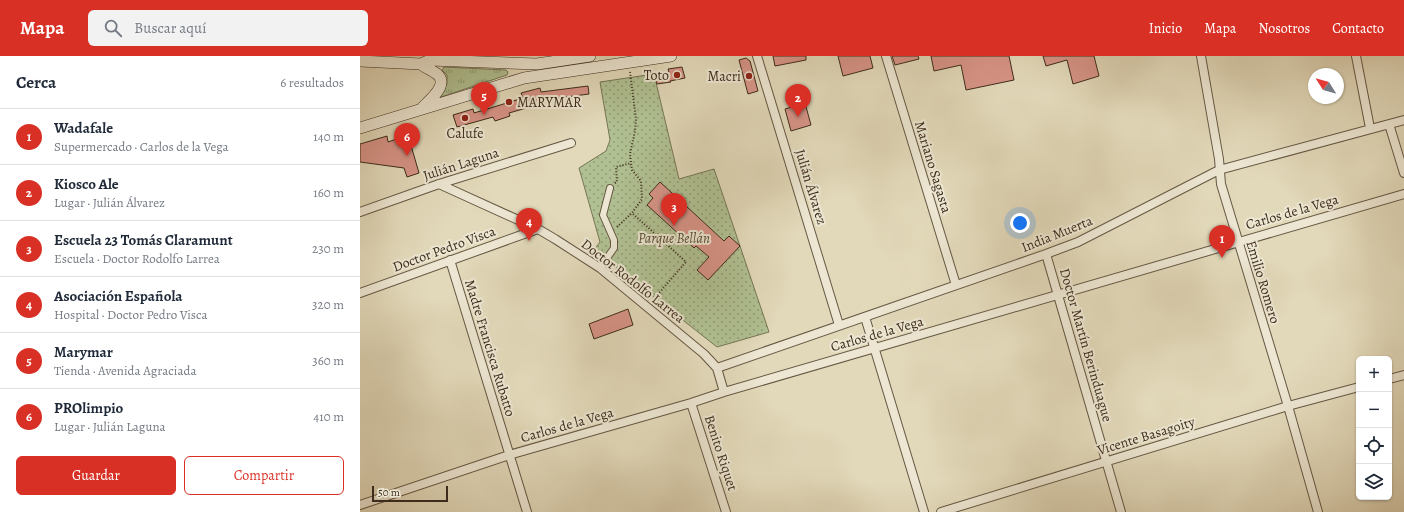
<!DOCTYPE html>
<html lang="es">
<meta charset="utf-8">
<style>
:root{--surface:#fff;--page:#f2f2f3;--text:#1f2937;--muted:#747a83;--line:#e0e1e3;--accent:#d93025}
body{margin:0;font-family:Alegreya,serif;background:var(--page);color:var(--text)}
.controls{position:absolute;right:12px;bottom:12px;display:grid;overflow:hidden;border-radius:6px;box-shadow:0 1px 3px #0004}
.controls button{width:36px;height:36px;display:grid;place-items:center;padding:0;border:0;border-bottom:1px solid var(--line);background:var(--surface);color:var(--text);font:20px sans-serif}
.compass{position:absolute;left:948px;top:12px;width:36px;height:36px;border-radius:50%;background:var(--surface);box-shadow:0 1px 3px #0004;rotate:307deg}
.scale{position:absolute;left:12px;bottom:10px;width:76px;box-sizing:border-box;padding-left:4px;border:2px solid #3d2c1b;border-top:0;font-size:11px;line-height:14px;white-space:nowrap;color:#3d2c1b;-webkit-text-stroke:3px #ece6d2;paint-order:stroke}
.you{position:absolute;left:660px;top:167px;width:14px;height:14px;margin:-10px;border:3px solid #fff;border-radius:50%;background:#1a73e8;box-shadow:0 0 0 6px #1a73e833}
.badge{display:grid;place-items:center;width:26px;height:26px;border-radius:50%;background:var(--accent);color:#fff;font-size:13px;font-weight:700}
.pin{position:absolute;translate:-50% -33px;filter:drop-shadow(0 1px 2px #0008)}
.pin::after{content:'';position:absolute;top:21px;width:14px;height:12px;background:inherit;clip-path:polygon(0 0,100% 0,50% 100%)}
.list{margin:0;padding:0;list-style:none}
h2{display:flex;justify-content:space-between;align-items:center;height:52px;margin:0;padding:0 16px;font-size:17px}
h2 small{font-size:13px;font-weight:400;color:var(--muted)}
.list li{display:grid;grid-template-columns:26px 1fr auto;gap:12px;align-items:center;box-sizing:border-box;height:56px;padding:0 16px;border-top:1px solid var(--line)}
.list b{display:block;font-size:15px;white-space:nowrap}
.list p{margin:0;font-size:13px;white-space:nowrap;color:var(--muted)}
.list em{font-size:13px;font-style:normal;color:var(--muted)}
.actions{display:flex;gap:8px;padding:12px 16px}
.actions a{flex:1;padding:9px 0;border:1px solid var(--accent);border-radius:6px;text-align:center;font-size:14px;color:var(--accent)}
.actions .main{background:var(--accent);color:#fff}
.icon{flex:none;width:22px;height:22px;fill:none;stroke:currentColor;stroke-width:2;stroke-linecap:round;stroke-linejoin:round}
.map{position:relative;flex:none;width:1044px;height:456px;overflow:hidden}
header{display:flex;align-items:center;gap:24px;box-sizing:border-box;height:56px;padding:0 20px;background:var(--accent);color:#fff}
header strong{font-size:19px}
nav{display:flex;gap:22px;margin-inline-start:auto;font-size:14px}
.search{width:280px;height:36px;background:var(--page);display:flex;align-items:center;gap:10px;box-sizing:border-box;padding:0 14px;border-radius:6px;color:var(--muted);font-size:15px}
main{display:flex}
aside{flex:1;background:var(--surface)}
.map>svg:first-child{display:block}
</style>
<header>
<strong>Mapa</strong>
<div class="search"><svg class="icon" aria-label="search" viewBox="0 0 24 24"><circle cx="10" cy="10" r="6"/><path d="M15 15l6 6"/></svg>Buscar aquí</div>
<nav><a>Inicio</a><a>Mapa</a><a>Nosotros</a><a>Contacto</a></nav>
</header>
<main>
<aside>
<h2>Cerca<small>6 resultados</small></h2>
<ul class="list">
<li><span class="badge">1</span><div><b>Wadafale</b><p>Supermercado · Carlos de la Vega</p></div><em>140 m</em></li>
<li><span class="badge">2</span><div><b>Kiosco Ale</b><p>Lugar · Julián Álvarez</p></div><em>160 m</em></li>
<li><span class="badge">3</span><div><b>Escuela 23 Tomás Claramunt</b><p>Escuela · Doctor Rodolfo Larrea</p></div><em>230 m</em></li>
<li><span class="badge">4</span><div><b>Asociación Española</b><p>Hospital · Doctor Pedro Visca</p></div><em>320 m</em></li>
<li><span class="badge">5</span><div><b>Marymar</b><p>Tienda · Avenida Agraciada</p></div><em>360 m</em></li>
<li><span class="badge">6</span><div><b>PROlimpio</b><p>Lugar · Julián Laguna</p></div><em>410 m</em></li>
</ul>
<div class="actions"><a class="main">Guardar</a><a>Compartir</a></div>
</aside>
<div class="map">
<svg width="1044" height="456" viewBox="0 0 1044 456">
<defs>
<pattern id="grass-tufts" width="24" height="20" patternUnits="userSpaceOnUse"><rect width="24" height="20" fill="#b0c092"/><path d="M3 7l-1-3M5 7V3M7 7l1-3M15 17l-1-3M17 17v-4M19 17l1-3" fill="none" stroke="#909c76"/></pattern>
<pattern id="park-dots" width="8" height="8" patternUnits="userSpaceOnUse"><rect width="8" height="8" fill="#b0c092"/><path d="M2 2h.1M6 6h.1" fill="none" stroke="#909c76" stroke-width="1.8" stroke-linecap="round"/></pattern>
</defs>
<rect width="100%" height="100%" fill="#e2d9ba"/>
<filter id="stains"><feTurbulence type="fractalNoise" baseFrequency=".005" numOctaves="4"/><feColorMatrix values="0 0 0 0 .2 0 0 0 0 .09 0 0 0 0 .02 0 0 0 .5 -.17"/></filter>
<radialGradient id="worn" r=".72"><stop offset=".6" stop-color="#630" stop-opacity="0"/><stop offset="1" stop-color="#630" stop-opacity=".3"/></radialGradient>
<!-- grass -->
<path fill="url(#grass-tufts)" stroke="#767656" d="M84,11L146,14L148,16L147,19L78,42L87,28V19L82,14Z"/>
<!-- park -->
<path fill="url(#park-dots)" stroke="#767656" d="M294,18L319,123L354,113L409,276L357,291L234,194L240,186L219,112L246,95L250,84L240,26Z"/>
<!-- building -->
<path fill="#d79487" stroke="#3d2c1b" d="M413,0H446V4L415,10Z
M478,0H510L513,12L483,20Z
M532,0H558L559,3L535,9Z
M571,0H649L654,24L606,34L601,9L574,15Z
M683,0H734L739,20L713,28L707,4L686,10Z
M386,2L390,5L398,35L388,38L379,4Z
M322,11L325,22L310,25L311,26L297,28L294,18L309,16L308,13Z
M228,30L229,38L183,44L184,47L149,57L150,60L135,65L133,61L97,71L93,59L113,53L114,57L163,42L161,37L180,32L181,36Z
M445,47L451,69L431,75L425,53Z
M48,79L59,117L47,121L44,112L0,106V88L27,80L28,86Z
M300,126L364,185L369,180L380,190L348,224L337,214L349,201L336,190L334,192L287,149L293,142L289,138Z
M268,253L273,269L234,283L229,268Z"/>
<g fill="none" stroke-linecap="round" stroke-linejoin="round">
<defs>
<path id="pedestrian" d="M240,212L254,192V184L243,159L250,132"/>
<path id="minor" d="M397,0L479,269
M526,0L596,229
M841,0L859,103L861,128L928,350L958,456
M996,0L1010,72
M1029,68L1044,117
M79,128L178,173L195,183L240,212L344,298L357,312L364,336
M0,156L79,128L211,87
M686,198L761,456
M90,204L167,456
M0,237L178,173
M505,261L564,456
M357,312L686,198L718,186L859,114L1044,64
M1029,323L1044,319
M331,347L366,456
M0,449L149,399L331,347L364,336L1044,138
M581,456L928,350L999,331"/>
<path id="secondary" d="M0,5L61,8L70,4L177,8L230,0
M61,8C65,12 70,13 74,16C92,26 71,43 63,51
M0,72L164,22L311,0"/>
</defs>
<!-- pedestrian casing -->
<use href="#pedestrian" stroke="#665743" stroke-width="8"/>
<!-- minor casing -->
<use href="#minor" stroke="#665743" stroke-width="10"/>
<!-- secondary casing -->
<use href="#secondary" stroke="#3d2c1b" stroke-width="12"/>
<!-- path -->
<path stroke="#3d2c1b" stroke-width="2" stroke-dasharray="1 2" stroke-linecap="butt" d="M270,16L276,63L275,75L270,98L271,107L272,114L281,125L282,143L272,157L326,206L292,245
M255,127L257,126L256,111L271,107
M257,171L272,157"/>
<!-- pedestrian -->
<use href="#pedestrian" stroke="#ece6d2" stroke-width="6"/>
<!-- minor -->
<use href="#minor" stroke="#ece6d2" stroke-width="8"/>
<!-- secondary -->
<use href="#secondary" stroke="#ece6d2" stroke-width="11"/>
</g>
<!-- markers -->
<g fill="#8f2418" stroke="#ece6d2" stroke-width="1.5">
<circle cx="317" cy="19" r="4"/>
<circle cx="389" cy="20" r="4"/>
<circle cx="149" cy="46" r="4"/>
<circle cx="105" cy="62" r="4"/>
</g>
<g text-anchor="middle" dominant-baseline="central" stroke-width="4" stroke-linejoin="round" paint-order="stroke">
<!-- poi labels -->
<g font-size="14" fill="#3d2c1b" stroke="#ece6d2" text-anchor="end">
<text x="309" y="19">Toto</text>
<text x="381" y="20">Macri</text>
<text x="157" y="46" text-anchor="start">MARYMAR</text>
<text x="105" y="77" text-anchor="middle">Calufe</text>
</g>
<!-- street labels -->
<g font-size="14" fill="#3d2c1b" stroke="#ece6d2">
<text transform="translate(101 108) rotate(-18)">Julián Laguna</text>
<text transform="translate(573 111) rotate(73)">Mariano Sagasta</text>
<text transform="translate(451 131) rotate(73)">Julián Álvarez</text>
<text transform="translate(932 156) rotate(-16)">Carlos de la Vega</text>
<text transform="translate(697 178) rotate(-22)">India Muerta</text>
<text transform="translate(84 193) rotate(-20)">Doctor Pedro Visca</text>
<text transform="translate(273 225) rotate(38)">Doctor Rodolfo Larrea</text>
<text transform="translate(903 226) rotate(73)">Emilio Romero</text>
<text transform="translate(517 278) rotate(-16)">Carlos de la Vega</text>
<text transform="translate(726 289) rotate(74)">Doctor Martín Berinduague</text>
<text transform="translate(130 292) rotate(73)">Madre Francisca Rubatto</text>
<text transform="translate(207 369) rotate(-16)">Carlos de la Vega</text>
<text transform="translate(786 380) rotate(-17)">Vicente Basagoity</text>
<text transform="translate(361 397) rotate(72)">Benito Riquet</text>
</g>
<!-- park labels -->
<g font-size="14" font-style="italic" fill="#544a33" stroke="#ece6d2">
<text x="314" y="182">Parque Bellán</text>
</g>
</g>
<rect width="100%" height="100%" filter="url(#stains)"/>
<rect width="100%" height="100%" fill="url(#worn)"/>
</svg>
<div class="controls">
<button>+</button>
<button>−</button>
<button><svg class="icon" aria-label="locate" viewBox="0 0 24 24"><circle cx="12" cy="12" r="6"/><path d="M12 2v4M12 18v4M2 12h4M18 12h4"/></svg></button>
<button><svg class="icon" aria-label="layers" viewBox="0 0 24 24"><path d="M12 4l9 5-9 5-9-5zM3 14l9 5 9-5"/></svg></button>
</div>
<svg class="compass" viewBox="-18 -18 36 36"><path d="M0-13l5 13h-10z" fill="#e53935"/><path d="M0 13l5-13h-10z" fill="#747a83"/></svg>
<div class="scale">50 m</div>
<div class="you"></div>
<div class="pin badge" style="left:862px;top:202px">1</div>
<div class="pin badge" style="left:438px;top:61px">2</div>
<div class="pin badge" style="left:314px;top:170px">3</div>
<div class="pin badge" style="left:169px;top:185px">4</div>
<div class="pin badge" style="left:124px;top:59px">5</div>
<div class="pin badge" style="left:47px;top:100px">6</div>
</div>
</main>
